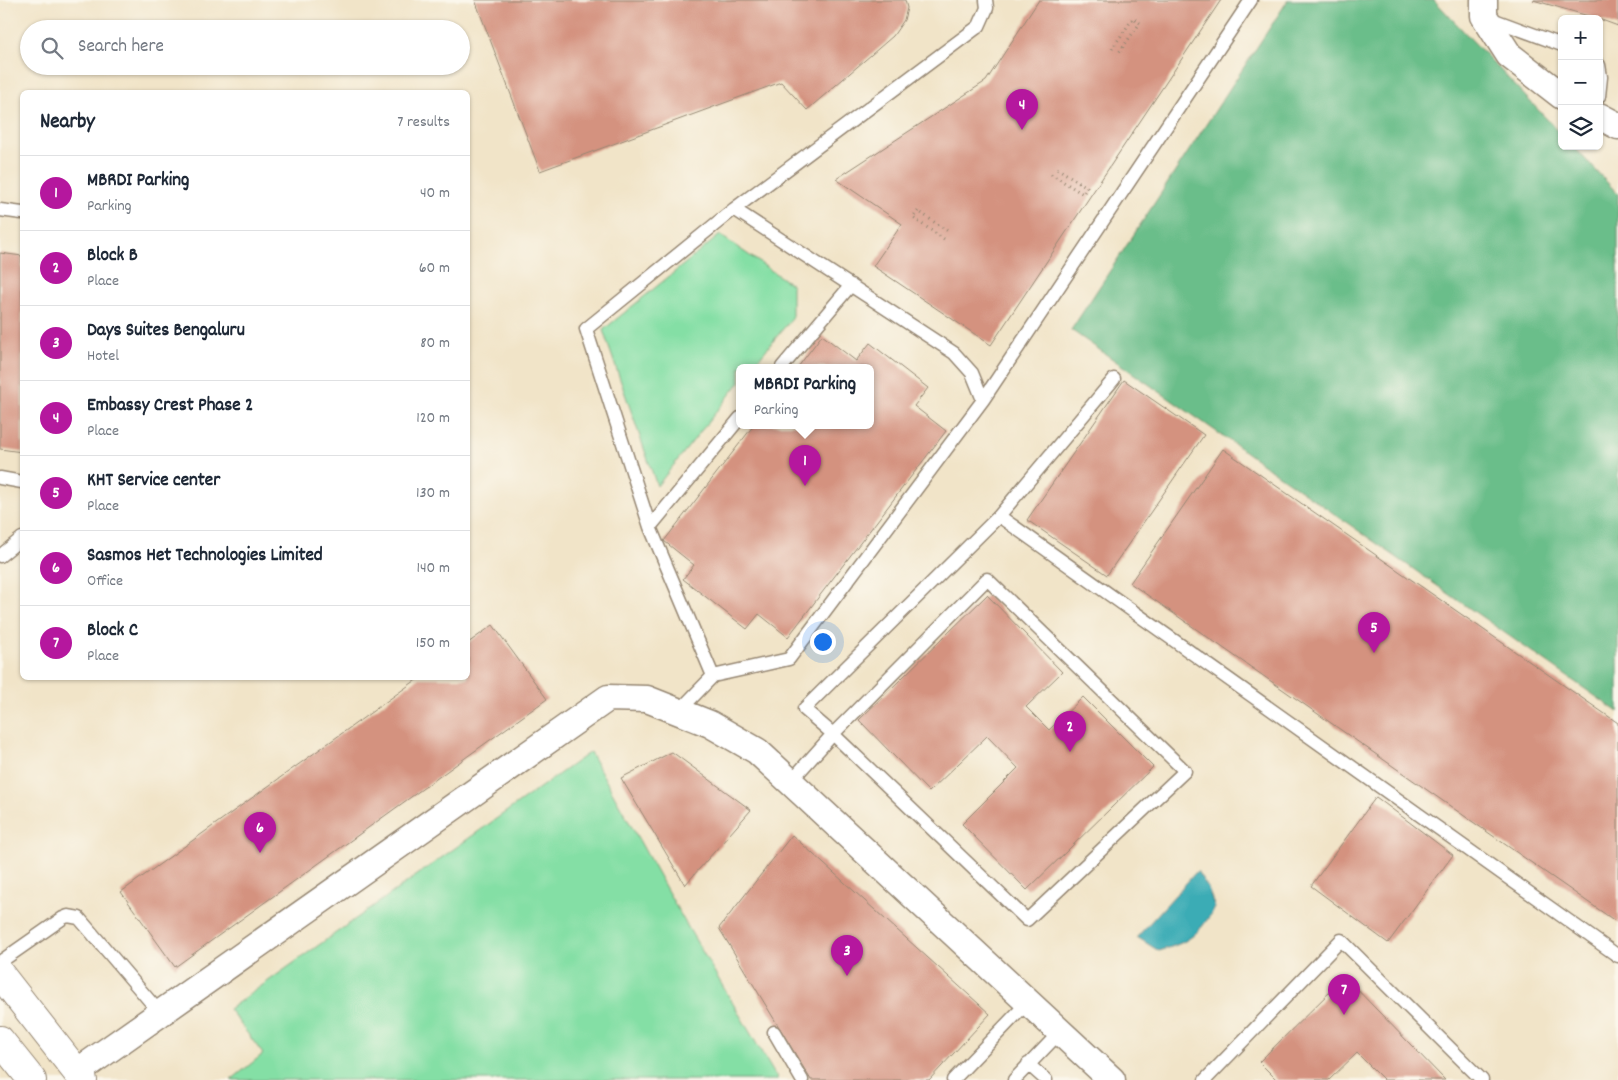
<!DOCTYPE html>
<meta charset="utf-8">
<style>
:root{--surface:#fff;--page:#f2f2f3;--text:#1f2937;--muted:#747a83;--line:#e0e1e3;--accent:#b5179e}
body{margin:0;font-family:Dekko,sans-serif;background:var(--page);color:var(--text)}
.controls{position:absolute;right:15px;top:15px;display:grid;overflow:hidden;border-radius:8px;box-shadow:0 1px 4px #0004}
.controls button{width:45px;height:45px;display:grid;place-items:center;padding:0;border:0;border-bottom:1px solid var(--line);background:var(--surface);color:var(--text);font:25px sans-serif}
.you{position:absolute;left:822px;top:641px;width:18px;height:18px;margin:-12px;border:4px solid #fff;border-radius:50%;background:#1a73e8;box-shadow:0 0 0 8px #1a73e833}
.badge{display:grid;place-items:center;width:32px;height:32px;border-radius:50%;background:var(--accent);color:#fff;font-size:16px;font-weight:700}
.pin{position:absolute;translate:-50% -41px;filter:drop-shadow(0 1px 2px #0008)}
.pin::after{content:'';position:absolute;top:26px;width:18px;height:15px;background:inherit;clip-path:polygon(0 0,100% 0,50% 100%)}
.popup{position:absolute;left:736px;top:364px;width:138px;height:65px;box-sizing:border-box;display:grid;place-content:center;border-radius:8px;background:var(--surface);filter:drop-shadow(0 1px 4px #0005);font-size:16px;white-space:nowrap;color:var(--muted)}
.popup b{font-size:19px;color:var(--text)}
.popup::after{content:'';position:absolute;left:50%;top:100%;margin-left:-10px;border:10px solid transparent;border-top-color:var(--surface)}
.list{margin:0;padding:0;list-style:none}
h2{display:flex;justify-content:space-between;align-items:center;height:65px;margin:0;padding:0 20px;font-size:21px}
h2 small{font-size:16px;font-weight:400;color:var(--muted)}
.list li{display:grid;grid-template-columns:32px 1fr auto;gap:15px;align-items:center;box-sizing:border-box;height:75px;padding:0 20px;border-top:1px solid var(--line)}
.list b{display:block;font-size:19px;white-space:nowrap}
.list p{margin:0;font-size:16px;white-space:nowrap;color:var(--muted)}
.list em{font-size:16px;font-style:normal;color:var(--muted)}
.icon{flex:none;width:28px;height:28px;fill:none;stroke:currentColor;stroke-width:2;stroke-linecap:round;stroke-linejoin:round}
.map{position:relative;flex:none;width:1618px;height:1080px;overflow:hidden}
.search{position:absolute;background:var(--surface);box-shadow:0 1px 4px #0004;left:20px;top:20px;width:450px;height:55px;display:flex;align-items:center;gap:12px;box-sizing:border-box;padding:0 18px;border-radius:28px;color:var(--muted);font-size:19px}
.panel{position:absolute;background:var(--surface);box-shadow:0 1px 4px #0004;left:20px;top:90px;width:450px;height:590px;border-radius:8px}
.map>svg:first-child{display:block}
</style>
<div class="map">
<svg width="1618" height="1080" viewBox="0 0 1618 1080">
<rect width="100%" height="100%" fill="#fbf7ec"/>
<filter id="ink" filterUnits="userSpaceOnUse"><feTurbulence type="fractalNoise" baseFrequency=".02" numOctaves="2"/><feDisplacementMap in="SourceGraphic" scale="10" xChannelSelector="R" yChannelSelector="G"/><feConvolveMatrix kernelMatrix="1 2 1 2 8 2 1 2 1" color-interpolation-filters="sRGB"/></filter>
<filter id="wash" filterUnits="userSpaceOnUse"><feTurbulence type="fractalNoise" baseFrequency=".0096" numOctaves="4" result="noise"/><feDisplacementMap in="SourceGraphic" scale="20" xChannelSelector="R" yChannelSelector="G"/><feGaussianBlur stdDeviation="1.12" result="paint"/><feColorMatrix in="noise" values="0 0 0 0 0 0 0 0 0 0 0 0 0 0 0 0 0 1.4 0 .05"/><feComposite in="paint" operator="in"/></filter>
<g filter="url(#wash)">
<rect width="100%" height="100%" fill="#f1e4c8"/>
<!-- green -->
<path fill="#84dfa5" stroke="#608462" d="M720,235L792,285V318L752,367H740V382L657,486L603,330Z
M590,752L682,917L778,1080H231L263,1054L229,1009Z"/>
<!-- forest -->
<path fill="#6bbe8a" stroke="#537454" d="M1288,0H1434L1562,135V146H1573L1618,194V712L1071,330Z"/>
<!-- water -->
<path fill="#3aacb5" stroke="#3a6b6a" d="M1197,871L1208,888L1215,908C1197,936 1191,941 1159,951L1137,937Z"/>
<g id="blocks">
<!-- building -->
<path fill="#d4927f" d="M475,0H905L907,8L904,20L893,36L807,110L781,82L540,171Z
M1039,0H1221L991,345L873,266L902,224L836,179L986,81Z
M1533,0H1618V26L1599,19Z
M0,253L22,256V452L0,449Z
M822,335L856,361L870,343L928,388L914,406L946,431L788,637L759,614L747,629L683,579L694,565L664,541L754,425H870V367H798Z
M1124,380L1204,435L1107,575L1027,520Z
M1223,449L1618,723V923L1130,583Z
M987,595L1062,672L1026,707L1049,730L1083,697L1153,767L1027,890L962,824L1018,768L987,736L929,792L859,720Z
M493,625L547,699L175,967L121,892L419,678H468V643Z
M672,752L751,810L685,885L621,778Z
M1376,797L1453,855L1388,943L1311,886Z
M792,835L990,1014L929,1080H811L719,928Z
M1345,977L1445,1080H1384L1357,1053L1329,1080H1277L1259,1062Z"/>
</g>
</g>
<g filter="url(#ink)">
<use href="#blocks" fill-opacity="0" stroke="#968773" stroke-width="1"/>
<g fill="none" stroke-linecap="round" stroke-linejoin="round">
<defs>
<path id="service" d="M1489,18L1562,45
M1599,65L1601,77L1599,96
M734,209L954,353L972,373L983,400
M0,210L22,213
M782,367L851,285
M0,478L22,482
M999,516L1114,379
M650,527L740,418
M0,556L22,538
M713,676L650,527L586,329L734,209L979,26L987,8L986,0
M679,711L713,676L789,659L983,400L1251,0
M790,782L833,734L987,579L1185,771L1027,920L833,734L804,709L999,516L1618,956
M0,962L63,918L68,916L79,918L160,1013
M774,1032L802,1080
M1028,1064L1046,1080
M953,1080L1028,1002
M1014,1080L1060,1032
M1205,1080L1341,940L1482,1080"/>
<path id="minor" d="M1484,0V16L1509,55L1562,96
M1599,116L1618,126
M77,1072L608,698L647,699L710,724L757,751L1112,1080"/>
<path id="primary" d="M0,974L83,1080
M0,1040L32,1080"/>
</defs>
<!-- service casing -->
<use href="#service" stroke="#968773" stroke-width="15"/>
<!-- minor casing -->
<use href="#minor" stroke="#968773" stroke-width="29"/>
<!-- primary casing -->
<use href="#primary" stroke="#968773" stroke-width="30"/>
<!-- path -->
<path stroke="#968773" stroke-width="3" stroke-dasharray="1 4" stroke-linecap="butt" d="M1112,49L1133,18L1140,23L1118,54
M1051,174L1083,194L1087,187L1055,167
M944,239L913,218L918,211L949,232"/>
<!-- service -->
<use href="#service" stroke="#fff" stroke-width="12"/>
<!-- minor -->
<use href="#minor" stroke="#fff" stroke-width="26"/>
<!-- primary -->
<use href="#primary" stroke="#fff" stroke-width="28"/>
</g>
</g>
</svg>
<div class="controls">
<button>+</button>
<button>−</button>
<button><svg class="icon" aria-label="layers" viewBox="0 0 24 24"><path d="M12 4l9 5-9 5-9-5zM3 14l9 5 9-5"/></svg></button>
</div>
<div class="you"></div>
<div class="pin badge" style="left:805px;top:486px">1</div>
<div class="popup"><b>MBRDI Parking</b>Parking</div>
<div class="pin badge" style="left:1070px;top:752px">2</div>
<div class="pin badge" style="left:847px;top:976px">3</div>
<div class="pin badge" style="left:1022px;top:130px">4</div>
<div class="pin badge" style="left:1374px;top:653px">5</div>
<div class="pin badge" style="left:260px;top:853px">6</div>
<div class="pin badge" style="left:1344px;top:1015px">7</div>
<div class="search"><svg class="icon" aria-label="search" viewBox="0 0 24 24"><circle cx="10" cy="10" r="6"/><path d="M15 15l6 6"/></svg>Search here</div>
<section class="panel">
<h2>Nearby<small>7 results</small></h2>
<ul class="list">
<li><span class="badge">1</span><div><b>MBRDI Parking</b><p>Parking</p></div><em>40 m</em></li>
<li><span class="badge">2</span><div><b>Block B</b><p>Place</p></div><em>60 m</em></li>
<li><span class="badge">3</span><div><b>Days Suites Bengaluru</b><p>Hotel</p></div><em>80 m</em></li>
<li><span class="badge">4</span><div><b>Embassy Crest Phase 2</b><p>Place</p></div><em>120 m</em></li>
<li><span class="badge">5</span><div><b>KHT Service center</b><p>Place</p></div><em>130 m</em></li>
<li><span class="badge">6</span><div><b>Sasmos Het Technologies Limited</b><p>Office</p></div><em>140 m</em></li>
<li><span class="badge">7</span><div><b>Block C</b><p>Place</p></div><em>150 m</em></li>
</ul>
</section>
</div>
